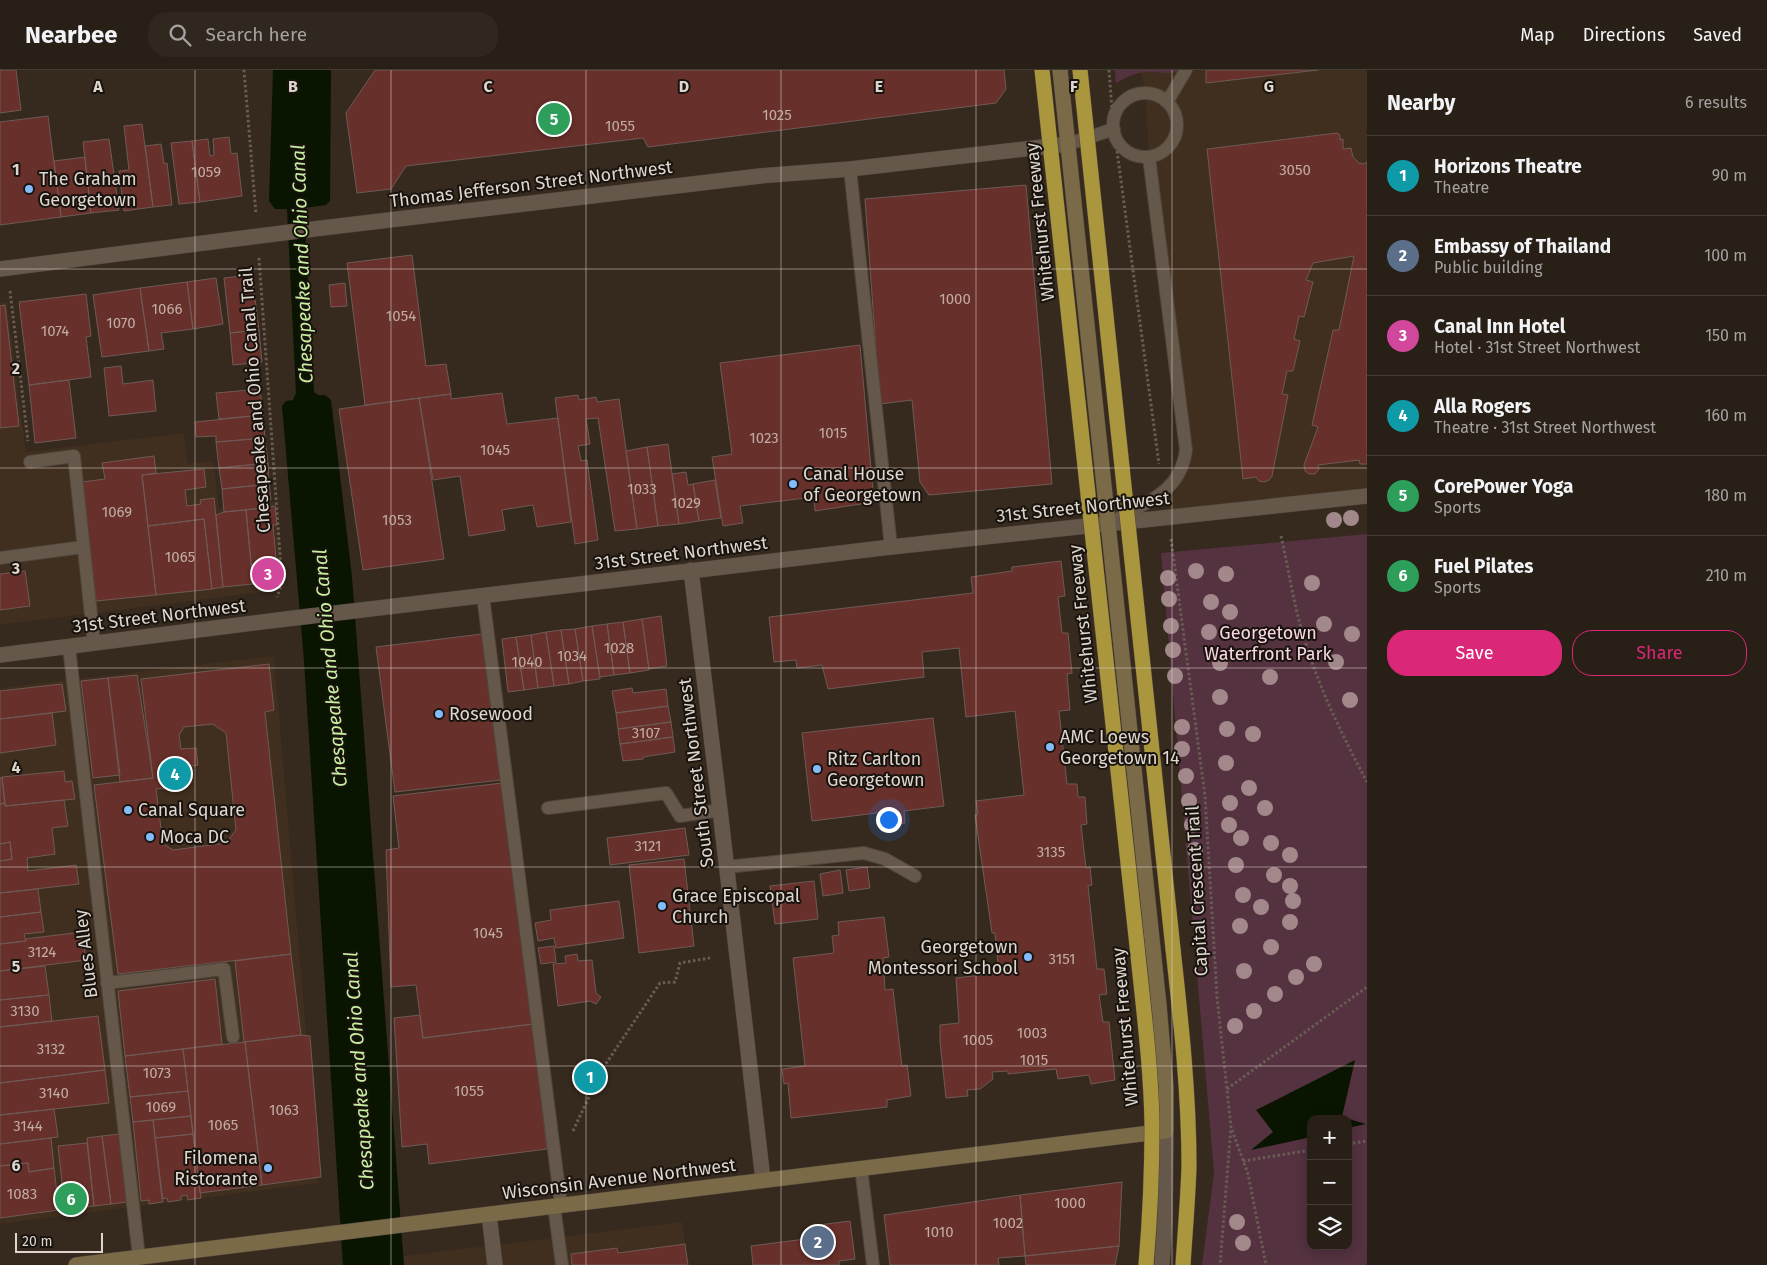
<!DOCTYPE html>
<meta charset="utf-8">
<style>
:root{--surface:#281f16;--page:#30271f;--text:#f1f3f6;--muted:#a5a2a1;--line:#443d35;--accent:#db2777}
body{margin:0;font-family:"Fira Sans",sans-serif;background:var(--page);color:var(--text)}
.controls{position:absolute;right:15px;bottom:15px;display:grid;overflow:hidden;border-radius:10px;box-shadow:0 2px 12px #0003}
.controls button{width:45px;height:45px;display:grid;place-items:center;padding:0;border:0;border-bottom:1px solid var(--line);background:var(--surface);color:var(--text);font:25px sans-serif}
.scale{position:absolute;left:15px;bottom:12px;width:88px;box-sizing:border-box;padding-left:5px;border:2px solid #ded5ce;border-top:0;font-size:14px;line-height:18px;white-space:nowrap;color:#ded5ce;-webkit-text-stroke:4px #19130e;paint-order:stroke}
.you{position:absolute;left:888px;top:749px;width:18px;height:18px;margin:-12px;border:4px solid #fff;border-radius:50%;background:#1a73e8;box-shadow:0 0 0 8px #1a73e833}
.badge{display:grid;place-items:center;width:32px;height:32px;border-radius:50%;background:var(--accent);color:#fff;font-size:16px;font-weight:700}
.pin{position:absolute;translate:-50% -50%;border:2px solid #fff;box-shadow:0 1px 5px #0006}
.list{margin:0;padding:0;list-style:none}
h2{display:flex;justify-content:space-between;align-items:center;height:65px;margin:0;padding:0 20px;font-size:21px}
h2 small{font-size:16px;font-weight:400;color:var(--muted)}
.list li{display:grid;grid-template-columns:32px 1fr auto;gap:15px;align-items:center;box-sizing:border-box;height:80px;padding:0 20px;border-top:1px solid var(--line)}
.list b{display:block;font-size:19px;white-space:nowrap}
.list p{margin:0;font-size:16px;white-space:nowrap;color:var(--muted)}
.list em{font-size:16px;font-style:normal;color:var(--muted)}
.actions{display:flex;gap:10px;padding:15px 20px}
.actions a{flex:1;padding:11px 0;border:1px solid var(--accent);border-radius:20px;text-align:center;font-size:18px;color:var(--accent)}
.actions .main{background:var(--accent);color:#fff}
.icon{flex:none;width:28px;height:28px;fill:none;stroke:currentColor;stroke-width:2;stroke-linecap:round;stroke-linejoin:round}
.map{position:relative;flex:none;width:1367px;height:1195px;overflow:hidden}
header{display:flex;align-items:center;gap:30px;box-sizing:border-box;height:70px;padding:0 25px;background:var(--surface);border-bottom:1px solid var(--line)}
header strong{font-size:24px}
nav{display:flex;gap:28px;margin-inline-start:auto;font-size:18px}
.search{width:350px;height:45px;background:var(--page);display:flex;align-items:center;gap:12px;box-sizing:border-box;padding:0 18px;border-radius:20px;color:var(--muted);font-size:19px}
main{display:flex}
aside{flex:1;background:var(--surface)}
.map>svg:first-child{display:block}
</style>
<header>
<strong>Nearbee</strong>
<div class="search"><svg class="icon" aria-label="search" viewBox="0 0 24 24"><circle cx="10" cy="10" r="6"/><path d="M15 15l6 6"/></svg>Search here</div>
<nav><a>Map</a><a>Directions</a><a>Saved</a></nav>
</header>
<main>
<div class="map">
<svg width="1367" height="1195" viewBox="0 0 1367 1195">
<rect width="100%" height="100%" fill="#36291e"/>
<!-- built -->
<path fill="#402e1e" d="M1141,0H1367V426L1166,447L1184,395L1149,87L1145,23Z
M7,232L26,382L184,363L188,393L213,391L219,439L274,432L285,519L0,555V233Z
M274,586L319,1113L0,1154V618Z
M682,1152L688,1195H404V1186Z"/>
<!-- green -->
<path fill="#543240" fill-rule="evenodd" d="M1115,0H1181C1168,6 1159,1 1146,2C1134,3 1126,8 1116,13Z
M1367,464V1195H1202L1214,1103L1161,483ZM1311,1049H1348V1176H1311Z"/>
<!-- water -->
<path fill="#091500" d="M273,0H331L330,131L326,135L304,138L314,322L318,325H325L331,330L352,507L404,1195H343L304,591L282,336L286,331L293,330L296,323L287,139H275L269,131Z
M1355,990L1342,1047L1366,1054L1348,1058V1049H1311V1067L1251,1080L1273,1062L1256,1040Z"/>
<!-- building -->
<path fill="#68302a" stroke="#6f5a57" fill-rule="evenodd" d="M0,0H16L21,40L0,43Z
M375,0H1004L1006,19L996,33L648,77L643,68L406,96L391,119L357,123L346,43Z
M1206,0H1318L1206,13Z
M48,46L61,147L0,155V52Z
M142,54L153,137L124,141L119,101L129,100L124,56Z
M1337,63L1340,65V70L1343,69V79L1351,78L1353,87L1359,93L1364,94L1367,92V394H1360L1359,390L1318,395L1319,399L1315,404H1309L1305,401L1304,395L1318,357L1312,355L1333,260H1339L1354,186L1313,193L1306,210L1313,212L1304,247L1299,246L1294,269L1300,271L1293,301H1287L1282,324L1288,325L1272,406L1269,410L1264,412L1259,411L1256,407L1243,409L1207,79Z
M229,67L231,84L237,83L242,126L200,132L192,71L208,69L210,86L214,85L213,69Z
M109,69L119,140L91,143L83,72Z
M192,71L200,132L179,134L171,73Z
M161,74L164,94L167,93L172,135L153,137L145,76Z
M85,87L91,143L61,147L54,91Z
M1026,115L1052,414L929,425L920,412L912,330L880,334L865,129Z
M412,185L426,296L446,294L451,324L365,335L347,193Z
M252,205L259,260L230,263L224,208Z
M216,208L223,254L193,259L187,212Z
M187,212L193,259L161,263L164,279L149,281L140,218Z
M345,213L347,236L331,237L329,215Z
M140,218L149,281L102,287L93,225Z
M86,224L91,266L86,267L91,307L29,315L19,232Z
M5,235L19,356L0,358V236Z
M259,260L262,292L233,295L230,263Z
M860,275L874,432L815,441L814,427L740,436L743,453L723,456L712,387L732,384L720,293Z
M121,296L123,314L153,310L156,341L109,346L104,298Z
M69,310L76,368L35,373L29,315Z
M260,319L263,345L219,349L216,323Z
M502,323L507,354L558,348L571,452L537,457L533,435L502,440L505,460L469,466L460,406L433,410L419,328L451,324V329Z
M578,325L579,330L596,327L597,332L619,329L637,459L615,461L598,348L586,349L590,374L578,376L581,391L587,390L598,470L575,474L555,328Z
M419,328L444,489L363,500L339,339Z
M263,345L265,368L216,372V366L196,367L195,352Z
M265,368L268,393L219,398L216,372Z
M668,374L679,454L658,456L647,377Z
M647,377L658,456L637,459L626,381Z
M154,386L156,403L142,405L156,525L96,531L82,412L105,409L102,393Z
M268,393L269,414L222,419L219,398Z
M204,399L206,417L185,420L187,436L201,434L200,430L214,428L223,517L212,519L204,449L148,456L142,405Z
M686,402L688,415L693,414L699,451L679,454L672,404Z
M715,410L721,448L699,451L693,414Z
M269,414L271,430L263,431V438L224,442L222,419Z
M275,436L277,455H273L278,511L253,514L246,440Z
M246,440L253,514L223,517L216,445L224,442Z
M204,449L212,519L156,525L148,456Z
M1061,491L1065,526L1058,527L1062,563H1068L1072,603L1067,604L1070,640L1059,641L1067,714H1077L1078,727H1085L1087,754L1081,755L1086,798L1090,797L1092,815L1088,816L1097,899H1104L1107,924L1099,925L1103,952H1109L1115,1010L1091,1014L1089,1005L1058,1009L1056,999L1008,1004V1001L992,1002L993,1009L980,1019L967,1020L968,1026L946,1028L940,972V955L959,953L956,908L999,903L995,863H992L975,745L978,744L976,731L1024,725L1015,641L966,647L959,578L922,582L924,607L828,619L822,595L797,598L796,590L774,592L769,547L973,523L971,507L1012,501V497Z
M25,501L30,536L0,540V504Z
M661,546L667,596L649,599L642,549Z
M642,549L649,600L630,603L623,552Z
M623,552L630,603L614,605L607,554Z
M607,554L614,605L600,607L592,556Z
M592,556L600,609L583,611L575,559Z
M575,559L583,611L569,614L561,560Z
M561,560L569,614L554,616L546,562Z
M546,562L554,616L538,618L531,565Z
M482,564L501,710L395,722L376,577Z
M531,565L538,618L524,620L516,567Z
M516,567L524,620L508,622L502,569Z
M269,594L274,640L265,642L291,884L118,904L94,715L153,708L141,609ZM213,654L226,663L236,760L226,773L173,780L163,774L156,719L188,716L185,697L198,695L196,678L181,679L179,665L184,657Z
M137,605L153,708L120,712L108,608Z
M108,608L120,705L93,708L81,611Z
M62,614L66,641L0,649V621Z
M632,618L633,623L666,619L668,636L616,643L612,621Z
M668,636L671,652L618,659L616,643Z
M52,643L56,675L0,683V649Z
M933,648L944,736L904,741L905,753L886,755L885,742L812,751L802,663Z
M671,652L673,667L620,674L618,659Z
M673,667L675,682L643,687V689L623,691L620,674Z
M64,701L65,712L72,711L75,729L5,736L2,707Z
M2,707L5,733L0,734V708Z
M502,713L533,954L423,968L416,915L391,917L386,780L399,778L393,726Z
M64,730L68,756L52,758L55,784L27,788L28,801L76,795L79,814L0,823V791L12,789L10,772L0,774V734L5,733V736Z
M685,758L689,785L610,795L607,768Z
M10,772L12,789L0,791V774Z
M684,789L694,876L639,883L629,795Z
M867,797L870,818L849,821L846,800Z
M840,800L843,823L823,826L820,804Z
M814,811L818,849L775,854L770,816Z
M38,819L41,842L0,847V823Z
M619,831L624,868L556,878L554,868L538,871L535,853L551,850L550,840Z
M41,842L44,862L24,864L26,871L0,874V847Z
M884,847L889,887L883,888L885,920L893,919L902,996L907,995L911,1026L887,1030V1037L791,1048L788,1013L784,1014L782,999L805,996L793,888L834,883L832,866L839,865L838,852Z
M82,862L86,890L0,901V874L26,871L25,869Z
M554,876L556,892L541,894L538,878Z
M291,884L301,965L244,972L235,891Z
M577,884L578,891L592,890L596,923L601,927L596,934L590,931L558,936L553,894L566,893L565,886Z
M45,896L49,925L0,930V901Z
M215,909L222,974L125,986L118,921Z
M49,925L52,951L0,957V930Z
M420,945L423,968L533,954L547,1079L429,1094L427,1074L402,1077L394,948Z
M98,946L105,1000L0,1013V957Z
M301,965L310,966L321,1107L262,1115L245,972Z
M245,972L262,1115L200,1123L183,979Z
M183,979L188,1021L130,1027L125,986Z
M105,1000L109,1033L0,1045V1013Z
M188,1021L191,1046L133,1052L130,1027Z
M54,1039L58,1067L0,1074V1045Z
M191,1046L193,1064L155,1068L153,1050Z
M153,1050L163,1132L149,1134V1130L141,1131L133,1052Z
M120,1064L127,1132L111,1134L102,1066Z
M193,1064L201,1128L188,1130L187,1125L181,1126V1130L168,1132L167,1128L162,1129L155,1068Z
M102,1066L111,1134L94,1136L87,1068Z
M51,1068L54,1098L29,1102L28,1093L0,1096V1074Z
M87,1073L94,1136L65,1140L58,1076Z
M28,1093L29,1102L54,1098L59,1140L0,1148V1096Z
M1122,1112L1119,1176L1025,1186L1020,1125Z
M1020,1125L1025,1186L998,1188L999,1195H890L884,1145Z
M850,1151L855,1189L839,1191V1195H753L751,1176L813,1168L811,1156Z
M685,1174L688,1195H572L571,1184L617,1178L618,1183Z
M1119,1176L1115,1195H1026L1025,1186Z"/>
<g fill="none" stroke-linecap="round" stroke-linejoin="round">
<defs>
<path id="lane" d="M1113 55a32 32 0 1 1 64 0a32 32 0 1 1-64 0Z
M1167,32L1186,0
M1068,74L1114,59
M850,99L891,477
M30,392L74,386L94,573
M1119,448C1151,430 1181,420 1186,380L1149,87
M0,488L83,477
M483,526L561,1135
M69,577L139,1187
M548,738L666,723L680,746L720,740
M726,797L864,783L885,789L915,806
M107,913L224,899L233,967
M861,1098L873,1195
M554,1136L562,1195"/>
<path id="street" d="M0,199L322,158L760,106L850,99L1068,74
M691,500L720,740L763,1110
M0,585L286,549L891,477L1367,426
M489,1144L495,1195
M1162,1195L1165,1150L1166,1061"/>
<path id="secondary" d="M76,1195L1166,1061V1017L1159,935L1060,0"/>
<path id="highway" d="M1173,879C1181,951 1189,1024 1189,1096C1188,1129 1185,1162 1183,1195"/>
</defs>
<!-- lane casing -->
<use href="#lane" stroke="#4f453b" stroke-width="14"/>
<!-- street casing -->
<use href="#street" stroke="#4f453b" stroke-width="16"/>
<!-- secondary casing -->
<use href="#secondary" stroke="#4f453b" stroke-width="16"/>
<!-- highway casing -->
<use href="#highway" stroke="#4f453b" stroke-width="16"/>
<!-- path -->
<path stroke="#695d53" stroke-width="3" stroke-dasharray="2.5 2.5" stroke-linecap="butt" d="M244,0L256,144
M1109,0L1112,40
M1117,81L1159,394
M259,188L282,513L277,527
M10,221L28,371
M1281,466C1289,501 1294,537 1305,571C1320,620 1343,667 1367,712
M1171,469L1205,726L1217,927L1231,1057L1220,1195
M1227,1019L1367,917
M1232,1060L1248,1104L1266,1195
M573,1061L601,1001L660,913L675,912L680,893L710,888
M1348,1074L1367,1071
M1243,1091L1311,1080"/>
<!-- lane -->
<use href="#lane" stroke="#66574b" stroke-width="12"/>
<!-- street -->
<use href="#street" stroke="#66574b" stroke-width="15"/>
<!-- secondary -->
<use href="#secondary" stroke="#7a6a47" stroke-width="15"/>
<!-- highway -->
<use href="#highway" stroke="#aa963d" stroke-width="15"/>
<defs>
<path id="highway-bridge" d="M1042,0L1137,876C1143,935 1151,995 1152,1054C1152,1101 1150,1148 1146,1195
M1080,0L1173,879"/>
</defs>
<!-- highway-bridge casing -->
<use href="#highway-bridge" stroke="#4f453b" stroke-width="16" stroke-linecap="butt"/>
<!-- highway-bridge -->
<use href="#highway-bridge" stroke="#aa963d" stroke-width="15"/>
</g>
<!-- trees -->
<g fill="#a2888b">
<circle cx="1351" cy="448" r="8"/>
<circle cx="1334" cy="450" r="8"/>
<circle cx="1196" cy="501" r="8"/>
<circle cx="1226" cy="504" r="8"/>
<circle cx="1168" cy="508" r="8"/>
<circle cx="1312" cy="513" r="8"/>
<circle cx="1169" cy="529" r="8"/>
<circle cx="1211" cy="532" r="8"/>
<circle cx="1230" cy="542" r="8"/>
<circle cx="1324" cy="554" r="8"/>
<circle cx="1171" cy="556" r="8"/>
<circle cx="1209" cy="562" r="8"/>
<circle cx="1352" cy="564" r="8"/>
<circle cx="1173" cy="580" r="8"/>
<circle cx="1336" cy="592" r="8"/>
<circle cx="1220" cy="593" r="8"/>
<circle cx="1175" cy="606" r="8"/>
<circle cx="1270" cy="607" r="8"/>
<circle cx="1220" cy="627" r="8"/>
<circle cx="1350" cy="630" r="8"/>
<circle cx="1182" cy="657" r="8"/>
<circle cx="1227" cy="659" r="8"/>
<circle cx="1253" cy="664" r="8"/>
<circle cx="1182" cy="679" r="8"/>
<circle cx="1226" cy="693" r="8"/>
<circle cx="1186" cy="706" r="8"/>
<circle cx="1249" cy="718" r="8"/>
<circle cx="1189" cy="731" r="8"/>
<circle cx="1230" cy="733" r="8"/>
<circle cx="1265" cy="738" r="8"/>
<circle cx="1192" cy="755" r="8"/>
<circle cx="1229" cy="755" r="8"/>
<circle cx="1241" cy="768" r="8"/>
<circle cx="1271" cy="773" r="8"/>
<circle cx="1195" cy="780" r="8"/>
<circle cx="1290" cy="785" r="8"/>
<circle cx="1236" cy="795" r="8"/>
<circle cx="1274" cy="805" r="8"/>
<circle cx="1290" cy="816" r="8"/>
<circle cx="1243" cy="825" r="8"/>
<circle cx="1293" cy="831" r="8"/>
<circle cx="1261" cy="837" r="8"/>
<circle cx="1290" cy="852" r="8"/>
<circle cx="1240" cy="856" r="8"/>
<circle cx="1271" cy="877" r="8"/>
<circle cx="1314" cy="894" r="8"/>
<circle cx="1244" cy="901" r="8"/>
<circle cx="1296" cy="907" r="8"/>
<circle cx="1275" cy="924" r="8"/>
<circle cx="1254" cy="941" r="8"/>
<circle cx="1235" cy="956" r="8"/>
<circle cx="1237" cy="1152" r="8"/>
<circle cx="1243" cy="1173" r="8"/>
</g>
<!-- grid -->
<path fill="none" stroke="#ded5ce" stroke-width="1" stroke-opacity="0.55" d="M195,0V1195M391,0V1195M586,0V1195M781,0V1195M976,0V1195M1172,0V1195M0,199H1367M0,398H1367M0,598H1367M0,797H1367M0,996H1367"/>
<!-- markers -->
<g fill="#84bcfb" stroke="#19130e" stroke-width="2">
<circle cx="29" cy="119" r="5"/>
<circle cx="793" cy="414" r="5"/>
<circle cx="439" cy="644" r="5"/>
<circle cx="1050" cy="677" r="5"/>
<circle cx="817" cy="699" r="5"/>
<circle cx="128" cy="740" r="5"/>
<circle cx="150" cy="767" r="5"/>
<circle cx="662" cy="836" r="5"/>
<circle cx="1028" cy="887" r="5"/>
<circle cx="268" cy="1098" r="5"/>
</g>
<g text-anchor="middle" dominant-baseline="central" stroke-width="4" stroke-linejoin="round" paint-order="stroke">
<!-- number labels -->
<g font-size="15" fill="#c0aca5">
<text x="777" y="45">1025</text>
<text x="620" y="56">1055</text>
<text x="1295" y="100">3050</text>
<text x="206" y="102">1059</text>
<text x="955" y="229">1000</text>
<text x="167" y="239">1066</text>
<text x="401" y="246">1054</text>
<text x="121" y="253">1070</text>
<text x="55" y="261">1074</text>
<text x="833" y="363">1015</text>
<text x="764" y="368">1023</text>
<text x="495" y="380">1045</text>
<text x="642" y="419">1033</text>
<text x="686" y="433">1029</text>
<text x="117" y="442">1069</text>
<text x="397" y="450">1053</text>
<text x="180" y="487">1065</text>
<text x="619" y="578">1028</text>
<text x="572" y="586">1034</text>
<text x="527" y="592">1040</text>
<text x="646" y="663">3107</text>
<text x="648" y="776">3121</text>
<text x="1051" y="782">3135</text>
<text x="488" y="863">1045</text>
<text x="42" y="882">3124</text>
<text x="1062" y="889">3151</text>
<text x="25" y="941">3130</text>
<text x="1032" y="963">1003</text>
<text x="978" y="970">1005</text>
<text x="51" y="979">3132</text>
<text x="1034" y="990">1015</text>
<text x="157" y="1003">1073</text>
<text x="469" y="1021">1055</text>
<text x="54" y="1023">3140</text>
<text x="161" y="1037">1069</text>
<text x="284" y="1040">1063</text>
<text x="223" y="1055">1065</text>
<text x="28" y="1056">3144</text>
<text x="22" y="1124">1083</text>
<text x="1070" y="1133">1000</text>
<text x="1008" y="1153">1002</text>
<text x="939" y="1162">1010</text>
</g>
<!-- poi labels -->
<g font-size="18" fill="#ded5ce" stroke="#19130e" text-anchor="start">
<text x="39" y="109">The Graham<tspan x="39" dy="21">Georgetown</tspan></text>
<text x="803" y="404">Canal House<tspan x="803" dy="21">of Georgetown</tspan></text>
<text x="449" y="644">Rosewood</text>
<text x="1060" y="667">AMC Loews<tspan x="1060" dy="21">Georgetown 14</tspan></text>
<text x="827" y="689">Ritz Carlton<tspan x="827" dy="21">Georgetown</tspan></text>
<text x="138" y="740">Canal Square</text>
<text x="160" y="767">Moca DC</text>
<text x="672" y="826">Grace Episcopal<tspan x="672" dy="21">Church</tspan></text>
<text x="1018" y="877" text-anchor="end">Georgetown<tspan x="1018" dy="21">Montessori School</tspan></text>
<text x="258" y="1088" text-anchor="end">Filomena<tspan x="258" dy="21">Ristorante</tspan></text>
</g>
<!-- street labels -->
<g font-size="18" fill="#ded5ce" stroke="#19130e">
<text transform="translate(531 114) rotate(-7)">Thomas Jefferson Street Northwest</text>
<text transform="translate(1040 152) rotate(-96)">Whitehurst Freeway</text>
<text transform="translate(255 330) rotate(-94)">Chesapeake and Ohio Canal Trail</text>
<text transform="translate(1083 437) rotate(-6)">31st Street Northwest</text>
<text transform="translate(681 483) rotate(-7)">31st Street Northwest</text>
<text transform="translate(159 546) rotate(-7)">31st Street Northwest</text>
<text transform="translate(1083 554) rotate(-96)">Whitehurst Freeway</text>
<text transform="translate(696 703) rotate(-97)">South Street Northwest</text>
<text transform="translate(1197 821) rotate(-93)">Capital Crescent Trail</text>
<text transform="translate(86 884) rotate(-97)">Blues Alley</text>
<text transform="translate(1125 957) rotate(-95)">Whitehurst Freeway</text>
<text transform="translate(619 1109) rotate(-7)">Wisconsin Avenue Northwest</text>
</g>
<!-- park labels -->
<g font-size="18" fill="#fbd6e4" stroke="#19130e">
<text x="1268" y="563">Georgetown<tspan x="1268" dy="21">Waterfront Park</tspan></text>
</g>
<!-- water labels -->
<g font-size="19" font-style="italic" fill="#c7efa0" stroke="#19130e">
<text transform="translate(302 194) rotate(-92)">Chesapeake and Ohio Canal</text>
<text transform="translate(330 598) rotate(-95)">Chesapeake and Ohio Canal</text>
<text transform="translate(359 1001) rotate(-94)">Chesapeake and Ohio Canal</text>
</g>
</g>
<g font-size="16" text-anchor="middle" font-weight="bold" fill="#ded5ce" stroke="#19130e" stroke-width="4" stroke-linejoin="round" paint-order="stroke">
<text x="98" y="22">A</text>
<text x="293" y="22">B</text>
<text x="488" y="22">C</text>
<text x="684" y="22">D</text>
<text x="879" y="22">E</text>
<text x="1074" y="22">F</text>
<text x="1269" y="22">G</text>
<text x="16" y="105">1</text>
<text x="16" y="304">2</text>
<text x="16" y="504">3</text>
<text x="16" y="703">4</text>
<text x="16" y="902">5</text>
<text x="16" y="1101">6</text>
</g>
</svg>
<div class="controls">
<button>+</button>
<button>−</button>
<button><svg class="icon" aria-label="layers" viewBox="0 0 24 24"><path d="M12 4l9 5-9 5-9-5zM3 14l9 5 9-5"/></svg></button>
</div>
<div class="scale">20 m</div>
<div class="you"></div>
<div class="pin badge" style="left:590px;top:1007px;background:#0f9aa8">1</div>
<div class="pin badge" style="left:818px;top:1172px;background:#5c6f8a">2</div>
<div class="pin badge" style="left:268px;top:504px;background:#d1479c">3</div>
<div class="pin badge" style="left:175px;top:704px;background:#0f9aa8">4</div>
<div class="pin badge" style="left:554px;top:49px;background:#2e9e5b">5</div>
<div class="pin badge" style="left:71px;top:1129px;background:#2e9e5b">6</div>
</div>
<aside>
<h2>Nearby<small>6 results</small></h2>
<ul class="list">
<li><span class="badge" style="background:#0f9aa8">1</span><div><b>Horizons Theatre</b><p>Theatre</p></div><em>90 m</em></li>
<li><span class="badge" style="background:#5c6f8a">2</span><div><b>Embassy of Thailand</b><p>Public building</p></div><em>100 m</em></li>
<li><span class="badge" style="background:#d1479c">3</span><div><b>Canal Inn Hotel</b><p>Hotel · 31st Street Northwest</p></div><em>150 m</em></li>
<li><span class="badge" style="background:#0f9aa8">4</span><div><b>Alla Rogers</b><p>Theatre · 31st Street Northwest</p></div><em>160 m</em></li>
<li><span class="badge" style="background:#2e9e5b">5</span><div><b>CorePower Yoga</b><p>Sports</p></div><em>180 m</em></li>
<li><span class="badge" style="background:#2e9e5b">6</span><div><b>Fuel Pilates</b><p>Sports</p></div><em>210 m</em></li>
</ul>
<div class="actions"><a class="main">Save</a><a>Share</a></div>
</aside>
</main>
